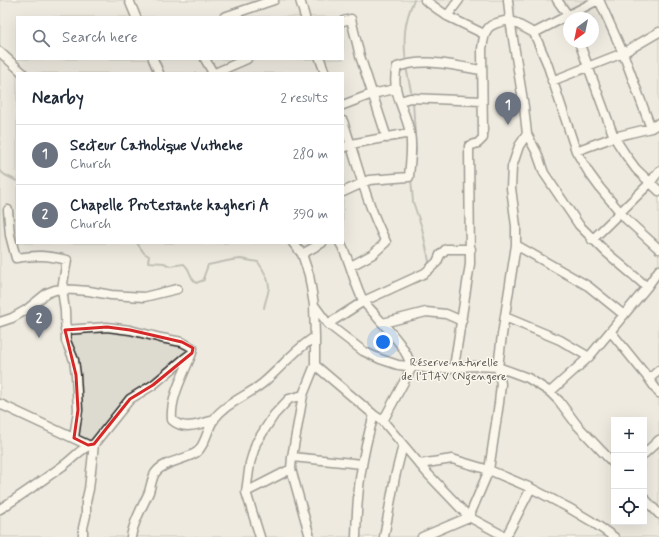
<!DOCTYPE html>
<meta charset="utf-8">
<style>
:root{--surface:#fff;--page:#f6f6f7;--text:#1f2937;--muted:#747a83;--line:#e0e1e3;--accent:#db2777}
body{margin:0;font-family:Mynerve,sans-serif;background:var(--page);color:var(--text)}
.controls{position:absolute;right:12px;bottom:12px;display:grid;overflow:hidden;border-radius:0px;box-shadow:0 4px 16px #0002}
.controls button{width:36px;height:36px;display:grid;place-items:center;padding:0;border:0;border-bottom:1px solid var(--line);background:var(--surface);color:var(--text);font:20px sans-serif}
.compass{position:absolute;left:563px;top:12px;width:36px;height:36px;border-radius:50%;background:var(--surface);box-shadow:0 4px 16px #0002;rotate:213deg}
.you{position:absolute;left:383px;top:342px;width:14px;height:14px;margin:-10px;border:3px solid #fff;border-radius:50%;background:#1a73e8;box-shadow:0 0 0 6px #1a73e833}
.badge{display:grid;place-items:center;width:26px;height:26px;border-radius:50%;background:var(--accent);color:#fff;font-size:13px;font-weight:700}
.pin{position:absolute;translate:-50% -33px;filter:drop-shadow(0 1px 2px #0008)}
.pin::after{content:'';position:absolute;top:21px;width:14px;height:12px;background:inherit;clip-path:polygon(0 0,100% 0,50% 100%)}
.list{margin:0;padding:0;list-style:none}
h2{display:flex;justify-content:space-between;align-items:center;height:52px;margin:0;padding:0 16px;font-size:17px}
h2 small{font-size:13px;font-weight:400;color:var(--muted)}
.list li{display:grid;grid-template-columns:26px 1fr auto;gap:12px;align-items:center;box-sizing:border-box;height:60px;padding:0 16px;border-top:1px solid var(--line)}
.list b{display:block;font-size:15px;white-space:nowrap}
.list p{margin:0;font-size:13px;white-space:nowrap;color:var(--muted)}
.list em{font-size:13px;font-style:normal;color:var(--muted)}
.icon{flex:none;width:22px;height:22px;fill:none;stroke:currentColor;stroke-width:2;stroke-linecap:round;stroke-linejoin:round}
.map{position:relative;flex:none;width:659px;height:537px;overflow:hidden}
.search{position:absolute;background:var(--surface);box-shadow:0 4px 16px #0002;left:16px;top:16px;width:328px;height:44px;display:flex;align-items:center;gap:10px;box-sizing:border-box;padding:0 14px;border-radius:0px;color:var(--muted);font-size:15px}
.panel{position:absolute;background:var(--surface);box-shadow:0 4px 16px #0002;left:16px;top:72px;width:328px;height:172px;border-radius:0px}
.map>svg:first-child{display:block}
</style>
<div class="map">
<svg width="659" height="537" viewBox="0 0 659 537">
<rect width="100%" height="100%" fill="#fbf7ec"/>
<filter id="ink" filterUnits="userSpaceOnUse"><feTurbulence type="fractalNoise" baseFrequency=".025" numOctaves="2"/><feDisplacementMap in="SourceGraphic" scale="8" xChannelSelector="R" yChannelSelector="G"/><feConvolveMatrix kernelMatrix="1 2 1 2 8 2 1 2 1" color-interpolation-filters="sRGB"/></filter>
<g filter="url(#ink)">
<!-- green -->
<path fill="#dddad0" stroke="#84827e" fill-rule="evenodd" d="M0,0H659V537H0ZM17,17H343V59H17ZM569,18H593V42H569ZM17,73H343V243H17ZM614,420H644V522H614Z"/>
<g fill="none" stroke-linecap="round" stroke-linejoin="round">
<!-- stream -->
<path stroke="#7b7a75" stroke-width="2" d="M406,63C403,40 404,21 414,0
M406,67L412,96
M413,101L416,152L414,164
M0,171L5,175L17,181
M411,178L413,202L422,228L429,261L428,265
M137,243L144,253L149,256L148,262L164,263L170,266L184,264C192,271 188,276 196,283L204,280V276L208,265L232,260L241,259L258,262C263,269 268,277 269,286C269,293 265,301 264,308"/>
<defs>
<path id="minor" d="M129,0L136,17
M300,0L305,17
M425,0L447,16L484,34
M557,0L570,18
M599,0L623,53L651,128
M447,16L459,0
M224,17L274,0
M343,21L351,19L360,56L387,138
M534,33L598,0
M579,42L614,137L625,154L636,169L659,191
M0,52L23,73
M153,59L159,73
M205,59L213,73
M320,59L325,73
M215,73L247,59
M552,81L623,53L659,32
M400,101L410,98L482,101
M343,105L372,94L395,89
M343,121C357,162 366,203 386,242L373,254L351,266
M527,134L537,153L544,173L579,225L606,252L647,287
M343,148L351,144L410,133
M576,151L614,137L651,128L659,123
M343,192L369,180L409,177C410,162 413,148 410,133C406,111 390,91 397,67C426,57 452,66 482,70
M8,210L10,235L16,258C36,255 47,255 67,260L62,289L65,311L66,341L74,360L76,375L78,410L74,438
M592,240L650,183L659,171
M293,243L302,254L309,275L314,305L315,337V365L303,395L292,457L291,469L310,537
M340,243C351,261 353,282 363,300C366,306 373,311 377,317C392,334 404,345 412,367L383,421
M516,245L588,286L624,315
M302,254L322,243
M314,305L328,324L363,351L380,359L398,365L426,368L438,369L473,366L498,367L528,378L550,392L559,401L577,425L614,464
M505,317L560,340L589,357
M0,322L12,318L26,310L47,293L55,290L62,289L89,291L111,295L144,297L177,289
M383,323L426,312L446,314L462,321
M328,324L364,301L425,273L437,262L440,255L446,249H471
M65,330L107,327L130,330L161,338L182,342L193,348L192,353
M611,332L649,379L659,393
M315,365L374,415L383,421L427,473L469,517L506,537
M454,367L470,264L469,146L478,143L483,138L482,49C485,27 487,24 510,20L534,33L547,63L576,151L589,173L600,188L626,219L659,249
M649,379L659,370
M550,392L589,357L647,287L659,270
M0,404L88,445
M644,454L659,440
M292,457L362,464
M420,464L452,459L489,470L531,488L569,508L591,521L614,537
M246,492L291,469
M644,498L659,514
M0,509C22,495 43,480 64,465C74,458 83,446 94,444
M83,537V528L86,515V502L89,489L94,444L130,399L153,385L184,359L192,353C184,374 170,397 172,420C184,431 200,424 214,420
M131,537C133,522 143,506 149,492C151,486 152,476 156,472C164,461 186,460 197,452C206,444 207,429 214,419C226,403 247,396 263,383C281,368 295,349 315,337
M260,537L246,492L250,463L256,443L274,415L289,399L303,395
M356,537C357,493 361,457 374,415
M384,537L395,477L403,445
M422,537L469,517L489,470L499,403L501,384L498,367L502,335L516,245V226L511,188L512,167L519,146L527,134L524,107L510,20L508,0
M506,537L531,488"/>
</defs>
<!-- minor casing -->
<use href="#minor" stroke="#2b2b2b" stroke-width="11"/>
<!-- minor -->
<use href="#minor" stroke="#fbf7ec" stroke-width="8"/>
</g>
</g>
<!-- marked area -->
<path d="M0 0H659V537H0ZM107,327L130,330L182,342L193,348L192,353L153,385L130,399L94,444L88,445L74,438L78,410L76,375L65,330Z" fill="#fbf7ec" fill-opacity=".55" fill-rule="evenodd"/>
<path fill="none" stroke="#d62828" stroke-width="3" stroke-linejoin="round" d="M107,327L130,330L182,342L193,348L192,353L153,385L130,399L94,444L88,445L74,438L78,410L76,375L65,330Z"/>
<g text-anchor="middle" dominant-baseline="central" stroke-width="3" stroke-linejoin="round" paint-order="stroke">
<!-- park labels -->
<g font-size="12" fill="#585754" stroke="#fbf7ec">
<text x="454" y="363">Réserve naturelle<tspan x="454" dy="14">de l'ITAV (Ngengere</tspan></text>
</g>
</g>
</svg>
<div class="controls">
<button>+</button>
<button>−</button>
<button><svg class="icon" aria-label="locate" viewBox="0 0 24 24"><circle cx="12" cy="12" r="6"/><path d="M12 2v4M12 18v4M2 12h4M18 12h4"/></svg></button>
</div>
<svg class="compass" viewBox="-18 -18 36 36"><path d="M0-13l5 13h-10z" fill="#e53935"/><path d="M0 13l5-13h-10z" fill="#747a83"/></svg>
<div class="you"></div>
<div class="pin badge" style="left:508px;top:125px;background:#6b7280">1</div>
<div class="pin badge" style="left:39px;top:338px;background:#6b7280">2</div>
<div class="search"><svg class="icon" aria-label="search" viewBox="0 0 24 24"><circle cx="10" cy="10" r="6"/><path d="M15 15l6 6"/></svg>Search here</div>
<section class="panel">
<h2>Nearby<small>2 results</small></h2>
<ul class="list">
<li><span class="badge" style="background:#6b7280">1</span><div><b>Secteur Catholique Vuthehe</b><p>Church</p></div><em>280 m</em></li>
<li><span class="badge" style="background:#6b7280">2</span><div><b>Chapelle Protestante kagheri A</b><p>Church</p></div><em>390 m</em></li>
</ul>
</section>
</div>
